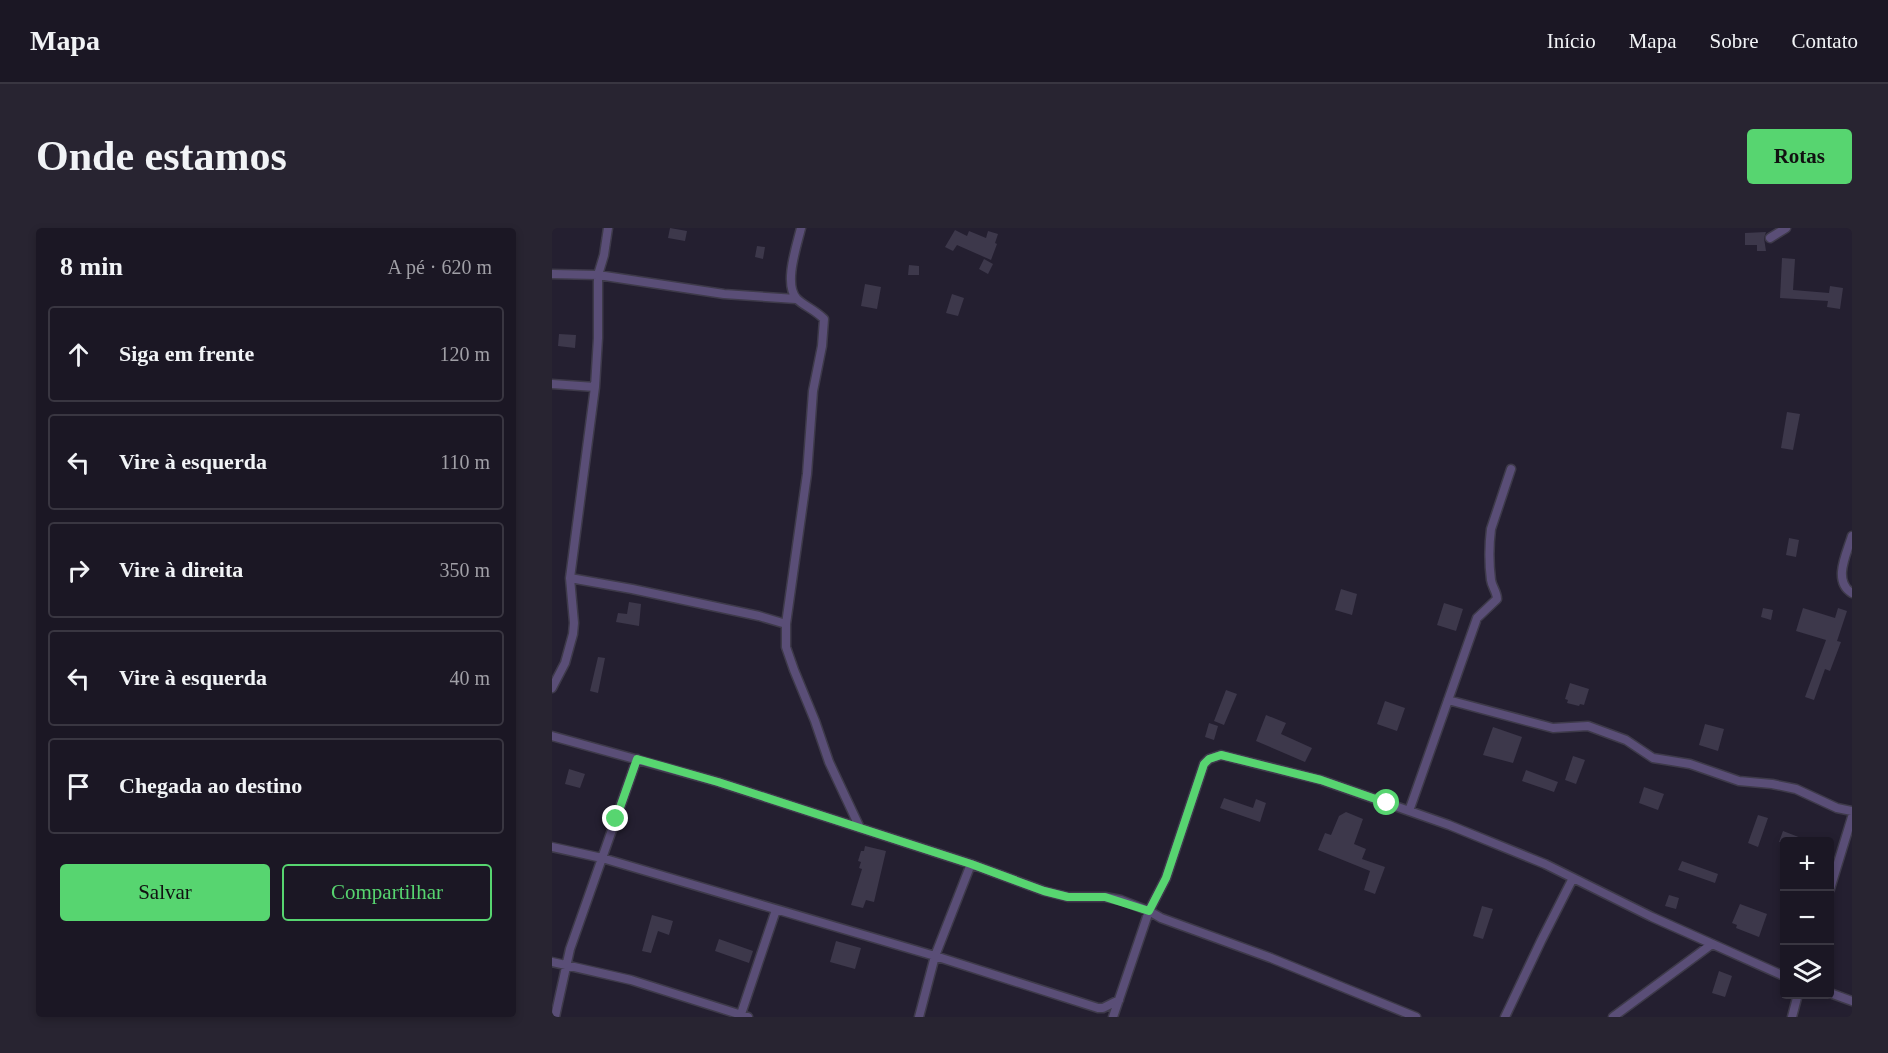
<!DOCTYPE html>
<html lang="pt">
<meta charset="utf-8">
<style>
:root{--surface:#1b1724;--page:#282431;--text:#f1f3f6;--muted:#a09fa6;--line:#393641;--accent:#57d570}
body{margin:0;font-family:Georgia,serif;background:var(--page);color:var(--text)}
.controls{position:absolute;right:18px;bottom:18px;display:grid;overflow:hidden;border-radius:6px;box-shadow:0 3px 9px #0003}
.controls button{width:54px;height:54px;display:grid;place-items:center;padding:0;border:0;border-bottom:2px solid var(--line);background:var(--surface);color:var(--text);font:30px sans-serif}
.stop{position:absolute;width:18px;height:18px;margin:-14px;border:4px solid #57d570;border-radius:50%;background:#fff}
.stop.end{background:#57d570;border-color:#fff;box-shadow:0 2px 6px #0008}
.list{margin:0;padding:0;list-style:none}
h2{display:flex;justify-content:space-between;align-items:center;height:78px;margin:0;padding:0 24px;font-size:26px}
h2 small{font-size:20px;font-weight:400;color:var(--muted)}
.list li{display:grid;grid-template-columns:39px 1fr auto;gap:18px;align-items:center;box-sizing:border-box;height:96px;margin:0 12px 12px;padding:0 12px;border:2px solid var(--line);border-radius:6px}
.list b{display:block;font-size:22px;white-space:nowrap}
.list em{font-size:20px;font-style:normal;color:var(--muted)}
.actions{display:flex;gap:12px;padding:18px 24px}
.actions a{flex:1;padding:14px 0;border:2px solid var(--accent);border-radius:6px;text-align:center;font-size:21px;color:var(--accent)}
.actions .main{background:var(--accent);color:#111}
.icon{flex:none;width:33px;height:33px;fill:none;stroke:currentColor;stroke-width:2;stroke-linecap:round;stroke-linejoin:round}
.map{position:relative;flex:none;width:1300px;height:789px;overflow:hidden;border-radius:6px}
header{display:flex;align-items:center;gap:36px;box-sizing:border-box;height:84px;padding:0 30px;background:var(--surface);border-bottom:2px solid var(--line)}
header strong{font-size:28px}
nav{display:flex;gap:33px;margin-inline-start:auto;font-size:21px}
.intro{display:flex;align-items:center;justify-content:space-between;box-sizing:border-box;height:144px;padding:0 36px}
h1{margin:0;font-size:42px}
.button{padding:15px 27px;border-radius:6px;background:var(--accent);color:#111;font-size:21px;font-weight:700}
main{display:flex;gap:36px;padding:0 36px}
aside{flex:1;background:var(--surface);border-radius:6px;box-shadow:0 3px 9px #0003}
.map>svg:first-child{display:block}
</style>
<header>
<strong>Mapa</strong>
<nav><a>Início</a><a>Mapa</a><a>Sobre</a><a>Contato</a></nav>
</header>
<div class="intro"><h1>Onde estamos</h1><a class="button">Rotas</a></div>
<main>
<aside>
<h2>8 min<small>A pé · 620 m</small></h2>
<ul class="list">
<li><svg class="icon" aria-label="ahead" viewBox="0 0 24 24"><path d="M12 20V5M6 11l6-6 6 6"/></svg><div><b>Siga em frente</b></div><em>120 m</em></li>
<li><svg class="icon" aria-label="left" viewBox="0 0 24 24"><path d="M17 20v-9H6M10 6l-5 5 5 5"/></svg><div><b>Vire à esquerda</b></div><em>110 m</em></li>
<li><svg class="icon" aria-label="right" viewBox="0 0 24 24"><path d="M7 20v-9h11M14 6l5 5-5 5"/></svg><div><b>Vire à direita</b></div><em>350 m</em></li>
<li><svg class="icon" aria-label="left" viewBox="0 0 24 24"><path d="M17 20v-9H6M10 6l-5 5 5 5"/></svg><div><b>Vire à esquerda</b></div><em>40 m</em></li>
<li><svg class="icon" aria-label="arrive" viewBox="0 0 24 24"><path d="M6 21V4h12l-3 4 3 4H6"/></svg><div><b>Chegada ao destino</b></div></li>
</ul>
<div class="actions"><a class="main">Salvar</a><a>Compartilhar</a></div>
</aside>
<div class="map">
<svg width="1300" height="789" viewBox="0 0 1300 789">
<rect width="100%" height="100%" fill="#241f30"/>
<!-- building -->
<path fill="#3d384b" d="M118,0L135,3L133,13L116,10Z
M403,2L415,8L417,3L434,10L436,3L446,6L443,15L445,16L439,32L405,17L401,23L393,19Z
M1214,4L1212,10L1214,23H1205V17H1193V5Z
M205,18L213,19L211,31L203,29Z
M1230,30L1243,31L1241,62L1277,65L1278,58L1291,60L1288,81L1275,79L1276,73L1228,70Z
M432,31L441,36L436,46L427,41Z
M357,37L367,38V47H356Z
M313,56L329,59L325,81L309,78Z
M400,66L412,70L406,88L394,85Z
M7,106L24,107L23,120L6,118Z
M1235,184L1248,186L1241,222L1229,220Z
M1237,310L1247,312L1244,329L1234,327Z
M789,361L805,366L800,387L783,382Z
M77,374L89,376L87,398L64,394L66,385L75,386Z
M892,375L911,381L904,403L885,397Z
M1211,380L1221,382L1219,392L1209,389Z
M1251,380L1283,390L1286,380L1295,383L1285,413L1289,414L1278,443L1273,441L1262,472L1253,469L1274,412L1244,403Z
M46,429L53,430L46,465L38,463Z
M1018,455L1037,461L1032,477L1028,476L1027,478L1015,475L1016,472L1013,471Z
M674,462L685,466L672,497L662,493Z
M833,473L853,480L845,503L825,496Z
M714,487L734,495L729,506L760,520L753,534L704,513Z
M657,495L666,498L662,512L653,509Z
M1153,496L1172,501L1166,523L1147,517Z
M941,499L970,509L961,535L931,527Z
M1021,528L1033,532L1024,556L1013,552Z
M17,541L33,546L28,560L13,556Z
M974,542L1006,554L1002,564L970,553Z
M1092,559L1112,566L1106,582L1087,575Z
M672,570L701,580L704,571L714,575L708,594L668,580Z
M794,584L811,591L802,616L814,621L810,631L833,639L823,666L812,662L818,643L766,622L773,605L779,607L787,588Z
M1206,587L1216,590L1206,619L1196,615Z
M1231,603L1257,613L1256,614H1227Z
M313,618L334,623L322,674L314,672L311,680L299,677L310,641L307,640L309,634L306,633L309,623H312Z
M1130,633L1166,646L1163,655L1126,642Z
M1117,667L1127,670L1124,681L1113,678Z
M1188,676L1215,686L1207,709L1184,700L1185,697L1180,695Z
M930,678L941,681L931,711L921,708Z
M100,687L121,693L117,707L106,703L99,725L90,723Z
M167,711L201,723L197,735L163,723Z
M284,713L309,720L303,741L278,734Z
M1167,743L1180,748L1173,769L1160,765Z"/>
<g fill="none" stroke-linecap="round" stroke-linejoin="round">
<defs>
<path id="street" d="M249,0C245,17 231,57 245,71C252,78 262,81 272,91L270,118L261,163L255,246L234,396V419L242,442L263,493L277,534L308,600
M1218,10L1234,0
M0,46L46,47L172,66L244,71
M0,156L43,159
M1300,308C1295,325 1280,353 1300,365
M18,350L80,361L207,388L234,396
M0,460L13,435L21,406L22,395L18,350L43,159L46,110V47L52,27L56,0
M896,472L1001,500L1036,498L1074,512L1101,530L1138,536L1187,553L1220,556L1244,561L1285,580L1300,583
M0,508L166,554L419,636L492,663L516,669H553L569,672L597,683L609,690L719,730L864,789
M857,583L925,390L945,371C945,364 940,359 939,352C937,336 937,317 939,301L959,241
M0,619L50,630L383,728L546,780H551L567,772
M1278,661L1300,589
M0,734L79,752L196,789
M1278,765L1300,773
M3,789L18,721L85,531
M188,789L224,682
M367,789L383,728L419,636
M561,789L597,683L614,650L652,536L657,531L669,527L769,552L897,597L993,636L1100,689L1232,748
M953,789L989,713L1021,650
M1061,789L1160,716
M1240,789L1246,766"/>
</defs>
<!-- street casing -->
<use href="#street" stroke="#3e3a4a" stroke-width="11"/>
<!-- street -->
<use href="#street" stroke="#5a4e77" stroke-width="8"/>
</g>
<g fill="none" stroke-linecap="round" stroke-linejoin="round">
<!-- route -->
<path stroke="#57d570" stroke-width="8" d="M64,591L85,531L166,554L419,636L492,663L516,669H553L597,683L614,650L652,536L657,531L669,527L769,552L835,575"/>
</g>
</svg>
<div class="controls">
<button>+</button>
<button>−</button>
<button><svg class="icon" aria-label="layers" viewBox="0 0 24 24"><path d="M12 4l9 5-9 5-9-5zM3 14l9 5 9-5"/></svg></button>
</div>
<div class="stop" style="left:835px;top:575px"></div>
<div class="stop end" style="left:64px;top:591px"></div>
</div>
</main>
